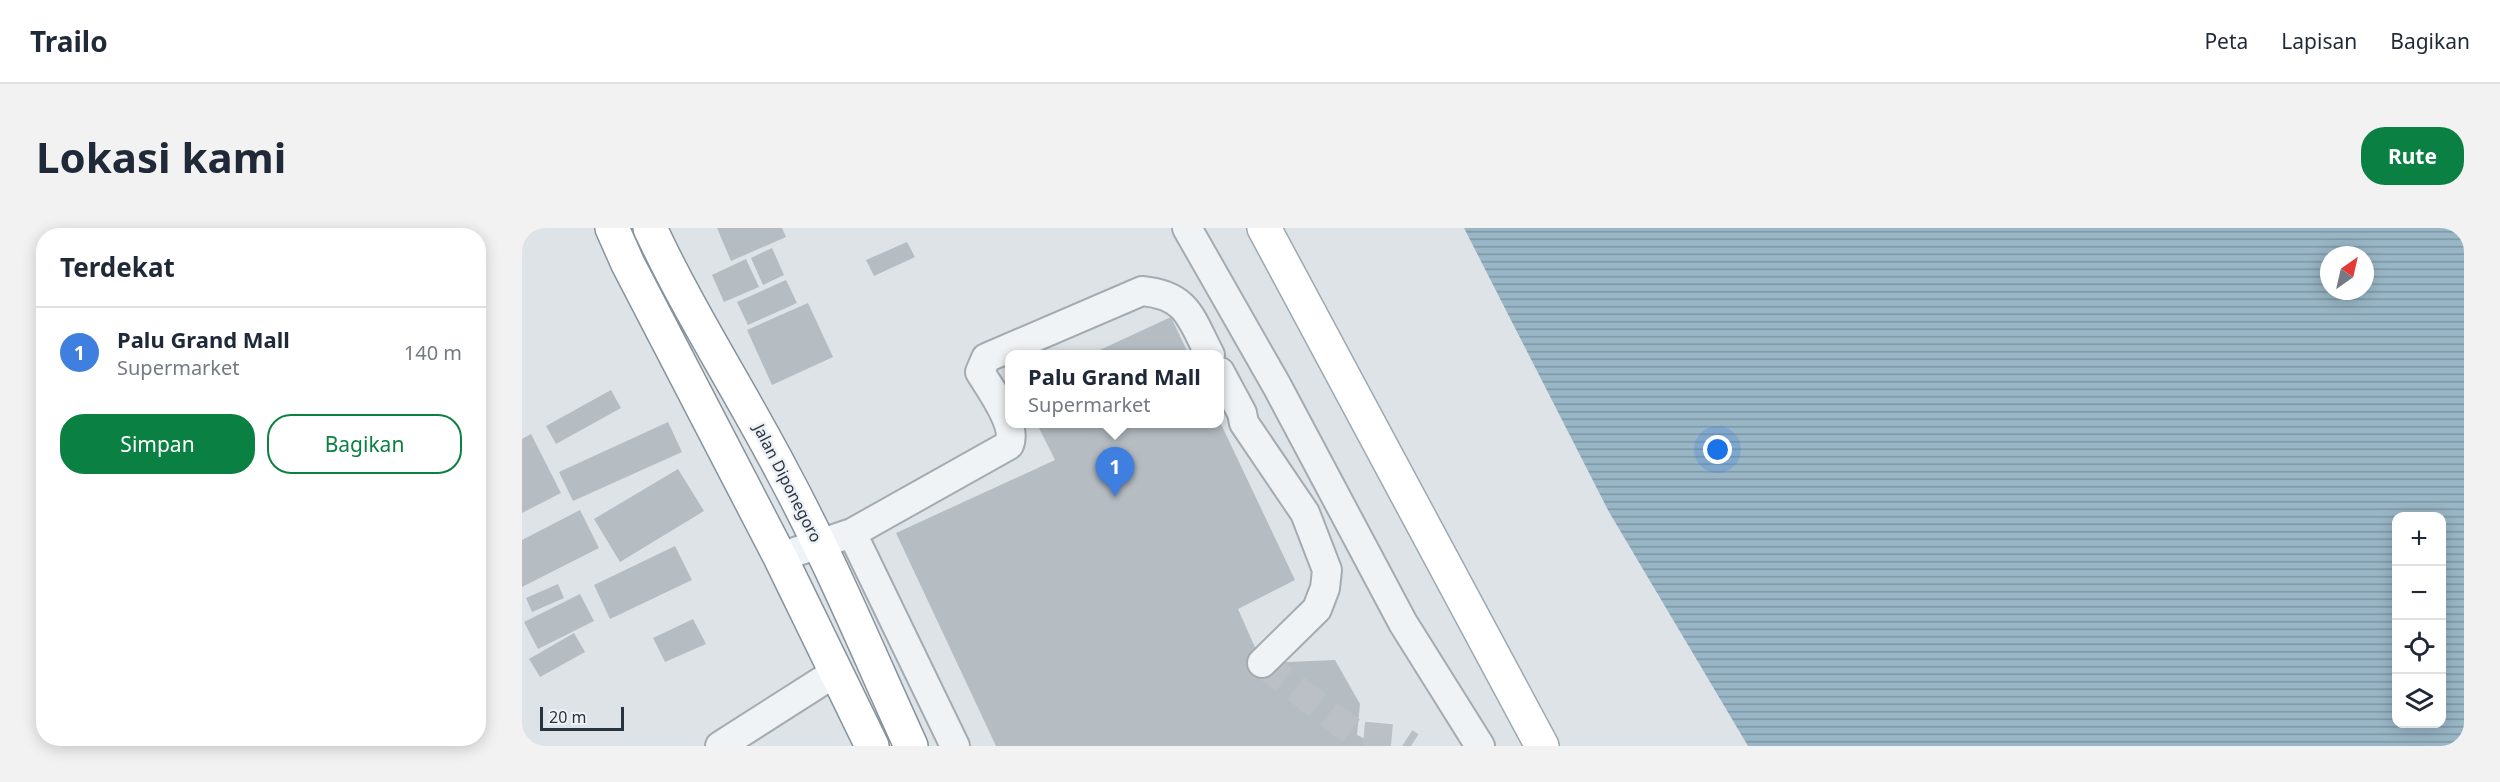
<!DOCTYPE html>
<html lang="id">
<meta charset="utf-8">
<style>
:root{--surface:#fff;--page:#f2f2f3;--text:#1f2937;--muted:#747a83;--line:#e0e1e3;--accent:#0b8043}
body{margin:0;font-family:"Noto Sans",sans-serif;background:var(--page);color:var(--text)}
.controls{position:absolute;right:18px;bottom:18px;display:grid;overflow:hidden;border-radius:12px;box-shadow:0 3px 15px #0003}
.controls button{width:54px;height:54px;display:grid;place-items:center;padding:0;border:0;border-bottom:2px solid var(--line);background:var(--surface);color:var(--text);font:30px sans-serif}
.compass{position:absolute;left:1798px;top:18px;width:54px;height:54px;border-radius:50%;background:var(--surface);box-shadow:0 3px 15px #0003;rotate:34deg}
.scale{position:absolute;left:18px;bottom:15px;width:84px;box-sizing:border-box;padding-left:6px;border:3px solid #28333d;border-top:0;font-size:16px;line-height:21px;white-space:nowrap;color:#28333d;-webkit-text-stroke:4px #edf1f5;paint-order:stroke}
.you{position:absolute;left:1196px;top:222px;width:21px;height:21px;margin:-15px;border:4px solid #fff;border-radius:50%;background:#1a73e8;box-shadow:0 0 0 9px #1a73e833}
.badge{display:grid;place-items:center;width:39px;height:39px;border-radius:50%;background:var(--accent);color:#fff;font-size:20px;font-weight:700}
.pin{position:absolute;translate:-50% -50px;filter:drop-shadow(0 2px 3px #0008)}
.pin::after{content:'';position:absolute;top:32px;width:21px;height:18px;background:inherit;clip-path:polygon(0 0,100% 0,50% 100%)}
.popup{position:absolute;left:483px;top:122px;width:219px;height:78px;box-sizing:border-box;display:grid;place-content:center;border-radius:12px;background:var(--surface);filter:drop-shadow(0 2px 4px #0005);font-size:20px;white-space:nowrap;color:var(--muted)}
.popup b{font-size:22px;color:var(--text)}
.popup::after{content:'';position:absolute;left:50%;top:100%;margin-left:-12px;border:12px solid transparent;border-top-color:var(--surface)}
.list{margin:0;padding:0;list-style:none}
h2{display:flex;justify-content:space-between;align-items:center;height:78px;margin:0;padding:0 24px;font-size:26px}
h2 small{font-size:20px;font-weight:400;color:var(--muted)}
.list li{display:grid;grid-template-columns:39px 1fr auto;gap:18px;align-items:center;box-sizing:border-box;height:90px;padding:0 24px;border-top:2px solid var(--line)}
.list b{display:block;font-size:22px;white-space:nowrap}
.list p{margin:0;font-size:20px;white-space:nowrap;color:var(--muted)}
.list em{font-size:20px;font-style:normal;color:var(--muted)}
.actions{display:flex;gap:12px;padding:18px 24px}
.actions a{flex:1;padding:14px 0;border:2px solid var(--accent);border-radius:24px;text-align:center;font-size:21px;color:var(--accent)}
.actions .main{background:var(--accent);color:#fff}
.icon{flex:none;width:33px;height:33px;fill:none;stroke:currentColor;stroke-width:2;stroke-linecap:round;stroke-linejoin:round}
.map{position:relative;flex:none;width:1942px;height:518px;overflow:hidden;border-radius:24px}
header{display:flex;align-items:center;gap:36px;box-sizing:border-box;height:84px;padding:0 30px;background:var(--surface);border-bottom:2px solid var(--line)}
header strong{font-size:28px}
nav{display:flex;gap:33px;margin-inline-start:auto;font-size:21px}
.intro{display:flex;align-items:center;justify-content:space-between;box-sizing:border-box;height:144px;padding:0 36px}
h1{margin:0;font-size:42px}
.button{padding:15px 27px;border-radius:24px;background:var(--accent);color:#fff;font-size:21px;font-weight:700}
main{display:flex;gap:36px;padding:0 36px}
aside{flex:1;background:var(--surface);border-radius:24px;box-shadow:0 3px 15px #0003}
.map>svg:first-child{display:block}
</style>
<header>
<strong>Trailo</strong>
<nav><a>Peta</a><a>Lapisan</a><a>Bagikan</a></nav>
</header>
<div class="intro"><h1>Lokasi kami</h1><a class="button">Rute</a></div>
<main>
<aside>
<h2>Terdekat<small></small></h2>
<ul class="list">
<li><span class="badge" style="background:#3f7fe0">1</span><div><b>Palu Grand Mall</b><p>Supermarket</p></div><em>140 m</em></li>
</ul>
<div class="actions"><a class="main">Simpan</a><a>Bagikan</a></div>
</aside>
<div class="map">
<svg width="1942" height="518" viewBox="0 0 1942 518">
<defs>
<pattern id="water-rules" width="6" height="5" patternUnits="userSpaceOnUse" patternTransform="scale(1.5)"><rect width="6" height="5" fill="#99b6c6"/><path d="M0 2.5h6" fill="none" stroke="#7d95a2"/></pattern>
</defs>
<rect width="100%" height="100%" fill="#dee3e7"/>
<!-- water -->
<path fill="url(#water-rules)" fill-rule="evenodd" d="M942,0H1942V518H1226L1087,284ZM1807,27H1843V63H1807ZM1874,289H1920V496H1874Z"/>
<!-- building -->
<path fill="#b5bdc3" d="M195,0H260L264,9L209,33Z
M385,14L393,29L352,48L344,32Z
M250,20L262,47L241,57L229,30Z
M224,31L237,59L202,74L190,47Z
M264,52L275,75L226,97L215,74Z
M286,75L311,129L250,157L225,102Z
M649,89L667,127H567Z
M89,162L99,180L34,216L24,198Z
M146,194L160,224L51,273L37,244Z
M515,196H699L773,352L716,381L740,435L813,432L838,476L835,507L858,518H474L374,305L533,232Z
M9,206L39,265L0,285V211Z
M156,241L182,283L98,334L72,291Z
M58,282L77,320L0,359V312Z
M153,318L170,352L88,391L72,357Z
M36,356L42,370L10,384L4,370Z
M58,366L72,393L16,421L2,394Z
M171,391L184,416L143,434L131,410Z
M52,405L63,424L18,449L7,431Z"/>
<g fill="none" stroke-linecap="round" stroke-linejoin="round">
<!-- minor-tunnel -->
<path stroke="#bac0c5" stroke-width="28" stroke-dasharray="28 14" stroke-linecap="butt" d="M740,435L835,507L878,511L889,518"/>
<defs>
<path id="minor" d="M665,0L755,158L881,395L958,518
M698,144L720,185L722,195L783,285L805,342L803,360L795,381L740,435
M330,305L433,518
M258,329L330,305L487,217C496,197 468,161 458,144L464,130L620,63C666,67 669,91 688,127
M198,518L314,444"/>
<path id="major" d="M742,0L1020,518"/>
<path id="highway" d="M90,0L106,36L258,329L350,518
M128,0C167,84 217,161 260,243C308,332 347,426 389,518"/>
</defs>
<!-- minor casing -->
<use href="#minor" stroke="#a4abb1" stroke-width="32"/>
<!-- major casing -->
<use href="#major" stroke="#9da9b2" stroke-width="36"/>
<!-- highway casing -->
<use href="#highway" stroke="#86939d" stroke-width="36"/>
<!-- minor -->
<use href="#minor" stroke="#f0f3f5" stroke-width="28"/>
<!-- major -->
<use href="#major" stroke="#fff" stroke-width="33"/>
<!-- highway -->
<use href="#highway" stroke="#fff" stroke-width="33"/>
</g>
<g text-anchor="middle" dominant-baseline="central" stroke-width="5" stroke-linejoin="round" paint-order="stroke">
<!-- street labels -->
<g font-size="16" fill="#28333d" stroke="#edf1f5">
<text transform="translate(266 255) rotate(63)">Jalan Diponegoro</text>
</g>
</g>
</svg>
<div class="controls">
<button>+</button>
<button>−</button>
<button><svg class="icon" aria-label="locate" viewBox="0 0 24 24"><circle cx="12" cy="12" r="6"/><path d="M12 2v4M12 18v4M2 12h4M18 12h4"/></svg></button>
<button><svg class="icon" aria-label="layers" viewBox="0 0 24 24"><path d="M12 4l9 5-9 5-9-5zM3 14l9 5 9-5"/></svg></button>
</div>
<svg class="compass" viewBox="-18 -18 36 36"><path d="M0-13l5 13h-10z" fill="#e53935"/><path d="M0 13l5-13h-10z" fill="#747a83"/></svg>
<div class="scale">20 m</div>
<div class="you"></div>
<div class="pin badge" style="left:593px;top:269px;background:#3f7fe0">1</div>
<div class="popup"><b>Palu Grand Mall</b>Supermarket</div>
</div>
</main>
